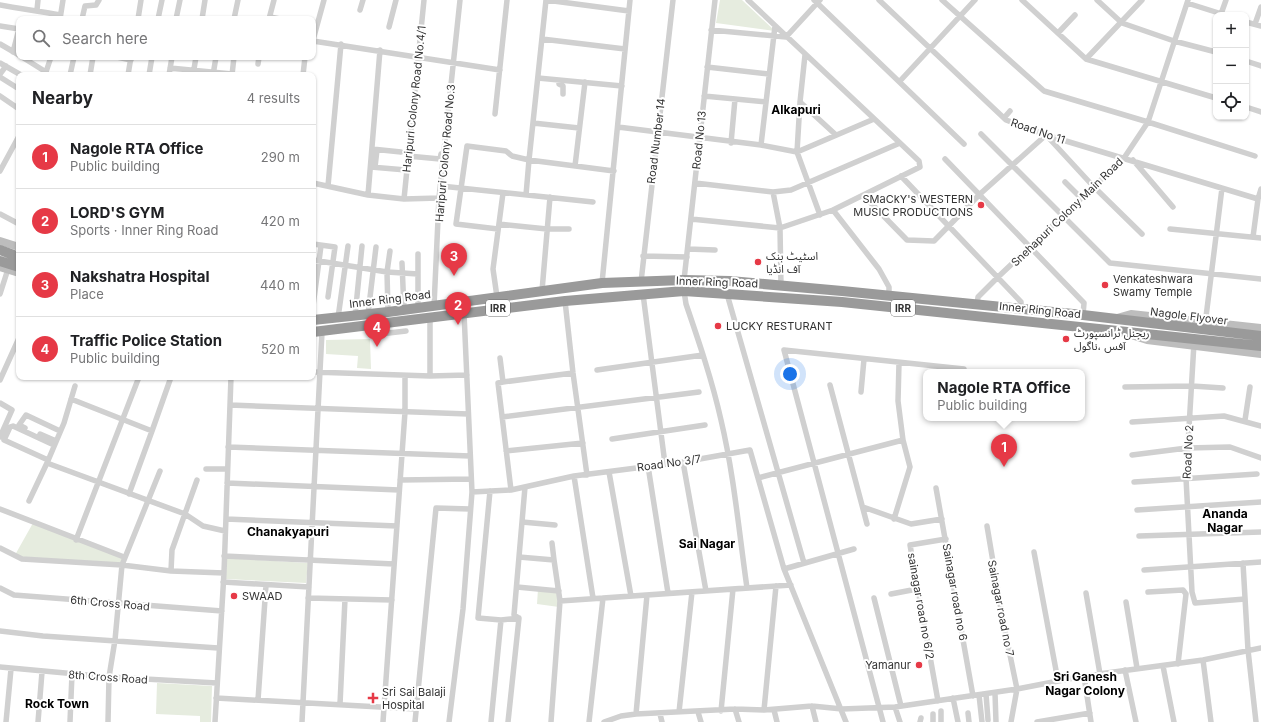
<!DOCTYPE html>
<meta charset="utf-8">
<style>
:root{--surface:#fff;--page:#f2f2f2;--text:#202124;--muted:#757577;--line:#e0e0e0;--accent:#e63946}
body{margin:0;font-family:Inter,"Noto Sans Arabic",sans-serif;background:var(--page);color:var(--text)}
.controls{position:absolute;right:12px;top:12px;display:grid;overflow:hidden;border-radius:8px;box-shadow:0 1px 3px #0004}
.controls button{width:36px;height:36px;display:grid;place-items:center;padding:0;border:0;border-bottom:1px solid var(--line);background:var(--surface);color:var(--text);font:20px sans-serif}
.you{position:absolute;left:790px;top:374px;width:14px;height:14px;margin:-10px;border:3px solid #fff;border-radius:50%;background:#1a73e8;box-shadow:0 0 0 6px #1a73e833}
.badge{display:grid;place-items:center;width:26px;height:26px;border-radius:50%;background:var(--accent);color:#fff;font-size:13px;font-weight:700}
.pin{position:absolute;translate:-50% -33px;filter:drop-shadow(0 1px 2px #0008)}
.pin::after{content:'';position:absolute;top:21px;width:14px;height:12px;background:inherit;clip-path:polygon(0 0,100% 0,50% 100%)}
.popup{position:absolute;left:923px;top:369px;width:162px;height:52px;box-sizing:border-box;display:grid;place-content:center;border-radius:8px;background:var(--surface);filter:drop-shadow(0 1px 3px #0005);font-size:13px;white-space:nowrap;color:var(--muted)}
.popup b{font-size:15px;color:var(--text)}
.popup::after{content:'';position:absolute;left:50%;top:100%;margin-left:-8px;border:8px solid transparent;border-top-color:var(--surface)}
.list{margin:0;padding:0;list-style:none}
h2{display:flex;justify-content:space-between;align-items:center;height:52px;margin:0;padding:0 16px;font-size:17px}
h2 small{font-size:13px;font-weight:400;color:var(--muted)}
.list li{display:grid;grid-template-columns:26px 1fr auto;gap:12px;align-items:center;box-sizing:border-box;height:64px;padding:0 16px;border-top:1px solid var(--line)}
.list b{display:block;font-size:15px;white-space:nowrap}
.list p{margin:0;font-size:13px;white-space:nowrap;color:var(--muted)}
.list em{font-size:13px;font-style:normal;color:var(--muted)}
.icon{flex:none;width:22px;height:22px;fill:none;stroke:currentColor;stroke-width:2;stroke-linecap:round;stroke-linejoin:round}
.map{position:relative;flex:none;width:1261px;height:722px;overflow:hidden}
.search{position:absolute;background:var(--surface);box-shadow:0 1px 3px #0004;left:16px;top:16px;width:300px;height:44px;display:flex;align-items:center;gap:10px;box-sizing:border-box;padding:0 14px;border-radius:8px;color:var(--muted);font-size:15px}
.panel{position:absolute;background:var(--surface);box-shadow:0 1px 3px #0004;left:16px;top:72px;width:300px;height:308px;border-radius:8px}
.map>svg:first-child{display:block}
</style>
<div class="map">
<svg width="1261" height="722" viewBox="0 0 1261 722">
<rect width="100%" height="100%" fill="#fff"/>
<!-- green -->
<path fill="#e6ecdf" d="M720,0H742L775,31L716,23Z
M370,339L371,369L357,368L358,356L326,354V340Z
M33,523L124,557L122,565L22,559L15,555Z
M227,558L308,563L306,583L226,579Z
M538,589L559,591V607L537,604Z
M157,683L212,686L211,722H200V716L156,714Z"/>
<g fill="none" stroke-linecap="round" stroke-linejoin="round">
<!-- street -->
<path stroke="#d0d0d0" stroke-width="5.5" d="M546,0L529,160L614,171
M546,0L629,11
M814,0L964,144
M879,0L1006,120L1046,135L1258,199
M942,0L1044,91L1148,122L1255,156
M1022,0L1086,59L1216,98
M1097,0L1122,23L1174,41L1216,52
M1187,3L1225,15
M0,5C20,9 40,11 60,15
M37,10L38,0
M360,10L363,0
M1221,14L1226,0
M270,17L280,19
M60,19L63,0
M82,19L85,6L96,5L99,0
M138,19L141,0
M158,19L162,0
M176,19L180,0
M202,19L205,0
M234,19L238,0
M269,19L274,0
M1246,22L1261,26
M1255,24L1261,7
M0,26L19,29L13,52
M389,27L396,0
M711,30L786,37L820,0
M1058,33L1075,15
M542,39L625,49
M313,40L324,0
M313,41L500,70
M0,44L19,55
M805,55L800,102L797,152L820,215
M22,57L46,72
M117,57L131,60
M1086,59L1142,0
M1246,61L1261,66
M0,63L21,75
M258,64L259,57
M707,67L769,74
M170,68L232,74
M0,74L6,66
M45,75L51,57
M70,75L74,57
M90,75L93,57
M128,75L131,57
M149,75L152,57
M169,75L172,57
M193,75L196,57
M213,75L216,57
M232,75L234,57
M303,75L305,57
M0,77L19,89
M538,78L622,86
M559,80V84L563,86V94
M900,81L975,0
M0,96L19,109
M704,96L766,102
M800,102L836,135
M1246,107L1261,112
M495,114L507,0
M1004,118L1010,111
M533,123L579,128
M618,127L761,145L797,152L874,119
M981,134L1110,263L1261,279
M731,143L735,99
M761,145L775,26
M372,149L401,152
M408,156L440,159L441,154
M945,159L1084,303L1083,315
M1133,160L1173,207
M575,166L585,82
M371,167L406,170
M375,167L377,150
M0,171L19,136
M901,176L1021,302V310
M1065,182L1081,198
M313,183L368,195L404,199L439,198
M695,183L773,192L791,190L900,143
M328,186L341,44
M441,186L593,202
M773,192L780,228L781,286
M368,195L380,50
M864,196L907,240L934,241L980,194L1046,135L1093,186L1142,234
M404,199L424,0
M833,210L879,269L889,287V296
M0,214L19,224
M691,219L780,228L833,210L920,167L919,161L900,143L748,0
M499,224L547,229H569
M498,229L456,224L467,146L506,151L512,156L529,160L526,195
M1170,229L1261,238
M1253,237L1258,199L1261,189
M313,244L335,247L328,297
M688,249L715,250
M418,254V308
M643,256L687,257
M313,260L387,272L418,274
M402,263L404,310
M684,280L715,0
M641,282L673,0
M602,283L630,0
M542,291L550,197
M684,291L686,304C699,342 712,380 721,420C734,475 739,532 747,588
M0,294L8,269
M643,294L665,464
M727,294L804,563
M497,297L493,269L503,193
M565,301L573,373L587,475
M977,305L978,297L998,277L1124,158L1148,122L1188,0
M313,306L321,246
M434,306L439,198L460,0
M388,312L387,272L390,251
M368,314L376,247
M355,316L362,246
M430,317V376L467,375
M338,318L348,246
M376,324L377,331L380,334L406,331
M1205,325L1222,188
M1194,343L1186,478L1192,592L1195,603L1245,599
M500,358L503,382L498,383L511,490
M597,370L703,355
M313,372L430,376
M0,380L19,338
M503,382L573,373
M830,385L867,524
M75,386L64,423L47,463L185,514L203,526L225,531
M1125,387L1192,386L1223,388
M861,392L864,359
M71,399L152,431L129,494
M0,403L12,410L0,437
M230,405L468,414
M502,417L699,392
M1245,420L1250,387
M1132,422L1224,416L1261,426
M25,428L19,425L26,415L60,431
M152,431L170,380
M40,434L56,441
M612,439L705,425
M228,447L470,456
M506,451L583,443
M1132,455L1187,448L1230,447L1261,458
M48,460L4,440L10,427L13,426L54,445
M683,462L706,591
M648,466L668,593
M206,469H227
M609,472L631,596
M574,476L593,598
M758,478L903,440
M400,480L471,479
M1134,482L1257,474
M227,483L399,490
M936,488L973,696
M490,491L478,618L501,620L491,722
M472,492L511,490L574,476L683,462L750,450L784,569L846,722
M29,501L47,463
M863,507L911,524L942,519
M0,509L124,557
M1137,510L1261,502
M226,519L397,526
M894,519L910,467L903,440L898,401L899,363
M522,522L555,525
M987,526L1003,621L1017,689L1011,722
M1139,536L1261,532
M76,540L139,377
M552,543L554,560
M0,548L22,559L122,565L171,571L224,573
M1034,552L1058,681
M224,556L394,564
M519,557L554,560L560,601L551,722
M1243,563L1248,650L1256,722
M784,569L854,549
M1144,570L1261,562
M171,571L172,550L197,480
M223,582L309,587
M517,587L559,591
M0,588L14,595L222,611
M1148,592L1183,590L1186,594L1178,664
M1086,593L1100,674
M891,594L917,589
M308,598L392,600
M874,598L901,706
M560,601L791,585
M1126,602L1137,668
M501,620L519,618
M0,631L43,636L218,648
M1203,660L1211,722
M1163,666L1174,722
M0,667L109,677L217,683
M1125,670L1136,722
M1084,676L1091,722
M995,693L996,722
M986,694L988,720
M979,695L982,722
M216,698L416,709
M953,698L958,722
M258,700L266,585
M938,701L910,545L946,539
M340,704L345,599
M812,706L816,722
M895,707L900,722
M735,709L739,722
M764,710L776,586
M774,710L777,722
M721,711L733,589
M941,711V722
M679,712L692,592
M698,712L701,722
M968,713L969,722
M636,714L647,595
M660,714L662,722
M933,714V722
M6,722L11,669
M38,722L42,672
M70,722L72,674
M108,722L109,677L115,640L122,565L160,471
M215,722L224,573L231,377
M302,722L322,332
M383,722L405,412V376
M415,722L436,508L470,509
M449,722L463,609L472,492L464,313
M508,722L519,618L514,615L525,487
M589,722L603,598
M604,722L621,716L636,714L735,709L764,710L812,706L842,709L895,707L1017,689L1084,676L1203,660L1261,648
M883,722L784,350L964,369
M920,722L921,718
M1037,722L1090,713"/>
<!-- secondary -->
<path stroke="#bdbdbd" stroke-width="8" d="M0,241L19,247
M0,267L19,273
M1117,318L1131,314L1261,328
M1128,334L1147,340L1261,354"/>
<!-- highway -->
<path stroke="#9a9a9a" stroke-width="10" d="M0,250L19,257
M0,261L19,267
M313,320L388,312L602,283L684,280L730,281L842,291L1083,315L1261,336
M313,332L565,301L684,291L842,302L1261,346"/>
</g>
<!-- markers -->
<g fill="#e63946" stroke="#fff" stroke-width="1.5">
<circle cx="981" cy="205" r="4"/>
<circle cx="758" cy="262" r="4"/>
<circle cx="1105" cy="285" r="4"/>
<circle cx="718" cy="326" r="4"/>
<circle cx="1066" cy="339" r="4"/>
<circle cx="234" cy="596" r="4"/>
<circle cx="919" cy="665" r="4"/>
<path d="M371 692h4v4h4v4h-4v4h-4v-4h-4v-4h4z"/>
</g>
<g text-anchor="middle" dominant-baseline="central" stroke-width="4" stroke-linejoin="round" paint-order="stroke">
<!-- shield labels -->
<g fill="#fff" stroke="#707070" stroke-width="1">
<rect x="486" y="300" width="24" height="16" rx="3"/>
<rect x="891" y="300" width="24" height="16" rx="3"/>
</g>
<g font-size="10" font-weight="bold" fill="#333">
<text x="498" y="308">IRR</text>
<text x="903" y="308">IRR</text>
</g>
<!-- street labels -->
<g font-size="11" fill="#333" stroke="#fff">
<text transform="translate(414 99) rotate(-84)">Haripuri Colony Road No.4/1</text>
<text transform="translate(1038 131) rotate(19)">Road No 11</text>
<text transform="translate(699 140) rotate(-84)">Road No 13</text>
<text transform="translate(656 141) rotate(-83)">Road Number 14</text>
<text transform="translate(445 153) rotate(-85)">Haripuri Colony Road No.3</text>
<text transform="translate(1067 212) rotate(-44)">Snehapuri Colony Main Road</text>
<text transform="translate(717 282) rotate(2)">Inner Ring Road</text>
<text transform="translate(390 299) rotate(-7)">Inner Ring Road</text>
<text transform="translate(1040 310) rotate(6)">Inner Ring Road</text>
<text transform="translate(1189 316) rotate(7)">Nagole Flyover</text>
<text transform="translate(1188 452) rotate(-87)">Road No 2</text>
<text transform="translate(669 463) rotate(-8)">Road No 3/7</text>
<text transform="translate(955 592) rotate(80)">Sainagar road no 6</text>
<text transform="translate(110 603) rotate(5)">6th Cross Road</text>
<text transform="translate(921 606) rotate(80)">sainagar road no 6/2</text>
<text transform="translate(1001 608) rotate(79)">Sainagar road no 7</text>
<text transform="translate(108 677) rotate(4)">8th Cross Road</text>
</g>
<!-- poi labels -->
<g font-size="11" fill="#333" stroke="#fff" text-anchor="start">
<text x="973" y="199" text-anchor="end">SMaCkY's WESTERN<tspan x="973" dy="13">MUSIC PRODUCTIONS</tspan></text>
<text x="766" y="256">اسٹیٹ بنک<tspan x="766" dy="13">آف انڈیا</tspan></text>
<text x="1113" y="279">Venkateshwara<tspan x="1113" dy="13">Swamy Temple</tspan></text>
<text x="726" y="326">LUCKY RESTURANT</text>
<text x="1074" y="333">ریجنل ٹرانسپورٹ<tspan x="1074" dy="13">آفس ،ناگول</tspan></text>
<text x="242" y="596">SWAAD</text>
<text x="911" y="665" text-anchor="end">Yamanur</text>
<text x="382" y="692">Sri Sai Balaji<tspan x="382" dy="13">Hospital</tspan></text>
</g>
<!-- neighbourhood labels -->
<g font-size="12" font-weight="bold" fill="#000" stroke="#fff">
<text x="796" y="109">Alkapuri</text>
<text x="1225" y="513">Ananda<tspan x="1225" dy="14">Nagar</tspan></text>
<text x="288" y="531">Chanakyapuri</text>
<text x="707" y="543">Sai Nagar</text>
<text x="1085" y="676">Sri Ganesh<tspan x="1085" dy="14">Nagar Colony</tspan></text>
<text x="57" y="703">Rock Town</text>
</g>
</g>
</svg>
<div class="controls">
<button>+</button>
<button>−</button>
<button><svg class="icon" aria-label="locate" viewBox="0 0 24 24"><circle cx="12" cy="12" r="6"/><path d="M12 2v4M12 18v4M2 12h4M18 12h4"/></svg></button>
</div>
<div class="you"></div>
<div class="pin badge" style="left:1004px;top:467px">1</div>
<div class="popup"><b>Nagole RTA Office</b>Public building</div>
<div class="pin badge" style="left:458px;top:325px">2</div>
<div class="pin badge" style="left:454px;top:276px">3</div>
<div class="pin badge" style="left:377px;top:347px">4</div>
<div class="search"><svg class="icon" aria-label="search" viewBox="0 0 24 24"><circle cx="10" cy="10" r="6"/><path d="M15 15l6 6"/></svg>Search here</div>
<section class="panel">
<h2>Nearby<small>4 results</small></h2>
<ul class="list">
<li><span class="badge">1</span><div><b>Nagole RTA Office</b><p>Public building</p></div><em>290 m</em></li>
<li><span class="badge">2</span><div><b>LORD'S GYM</b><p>Sports · Inner Ring Road</p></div><em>420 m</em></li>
<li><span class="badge">3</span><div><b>Nakshatra Hospital</b><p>Place</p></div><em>440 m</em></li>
<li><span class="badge">4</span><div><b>Traffic Police Station</b><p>Public building</p></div><em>520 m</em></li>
</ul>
</section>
</div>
